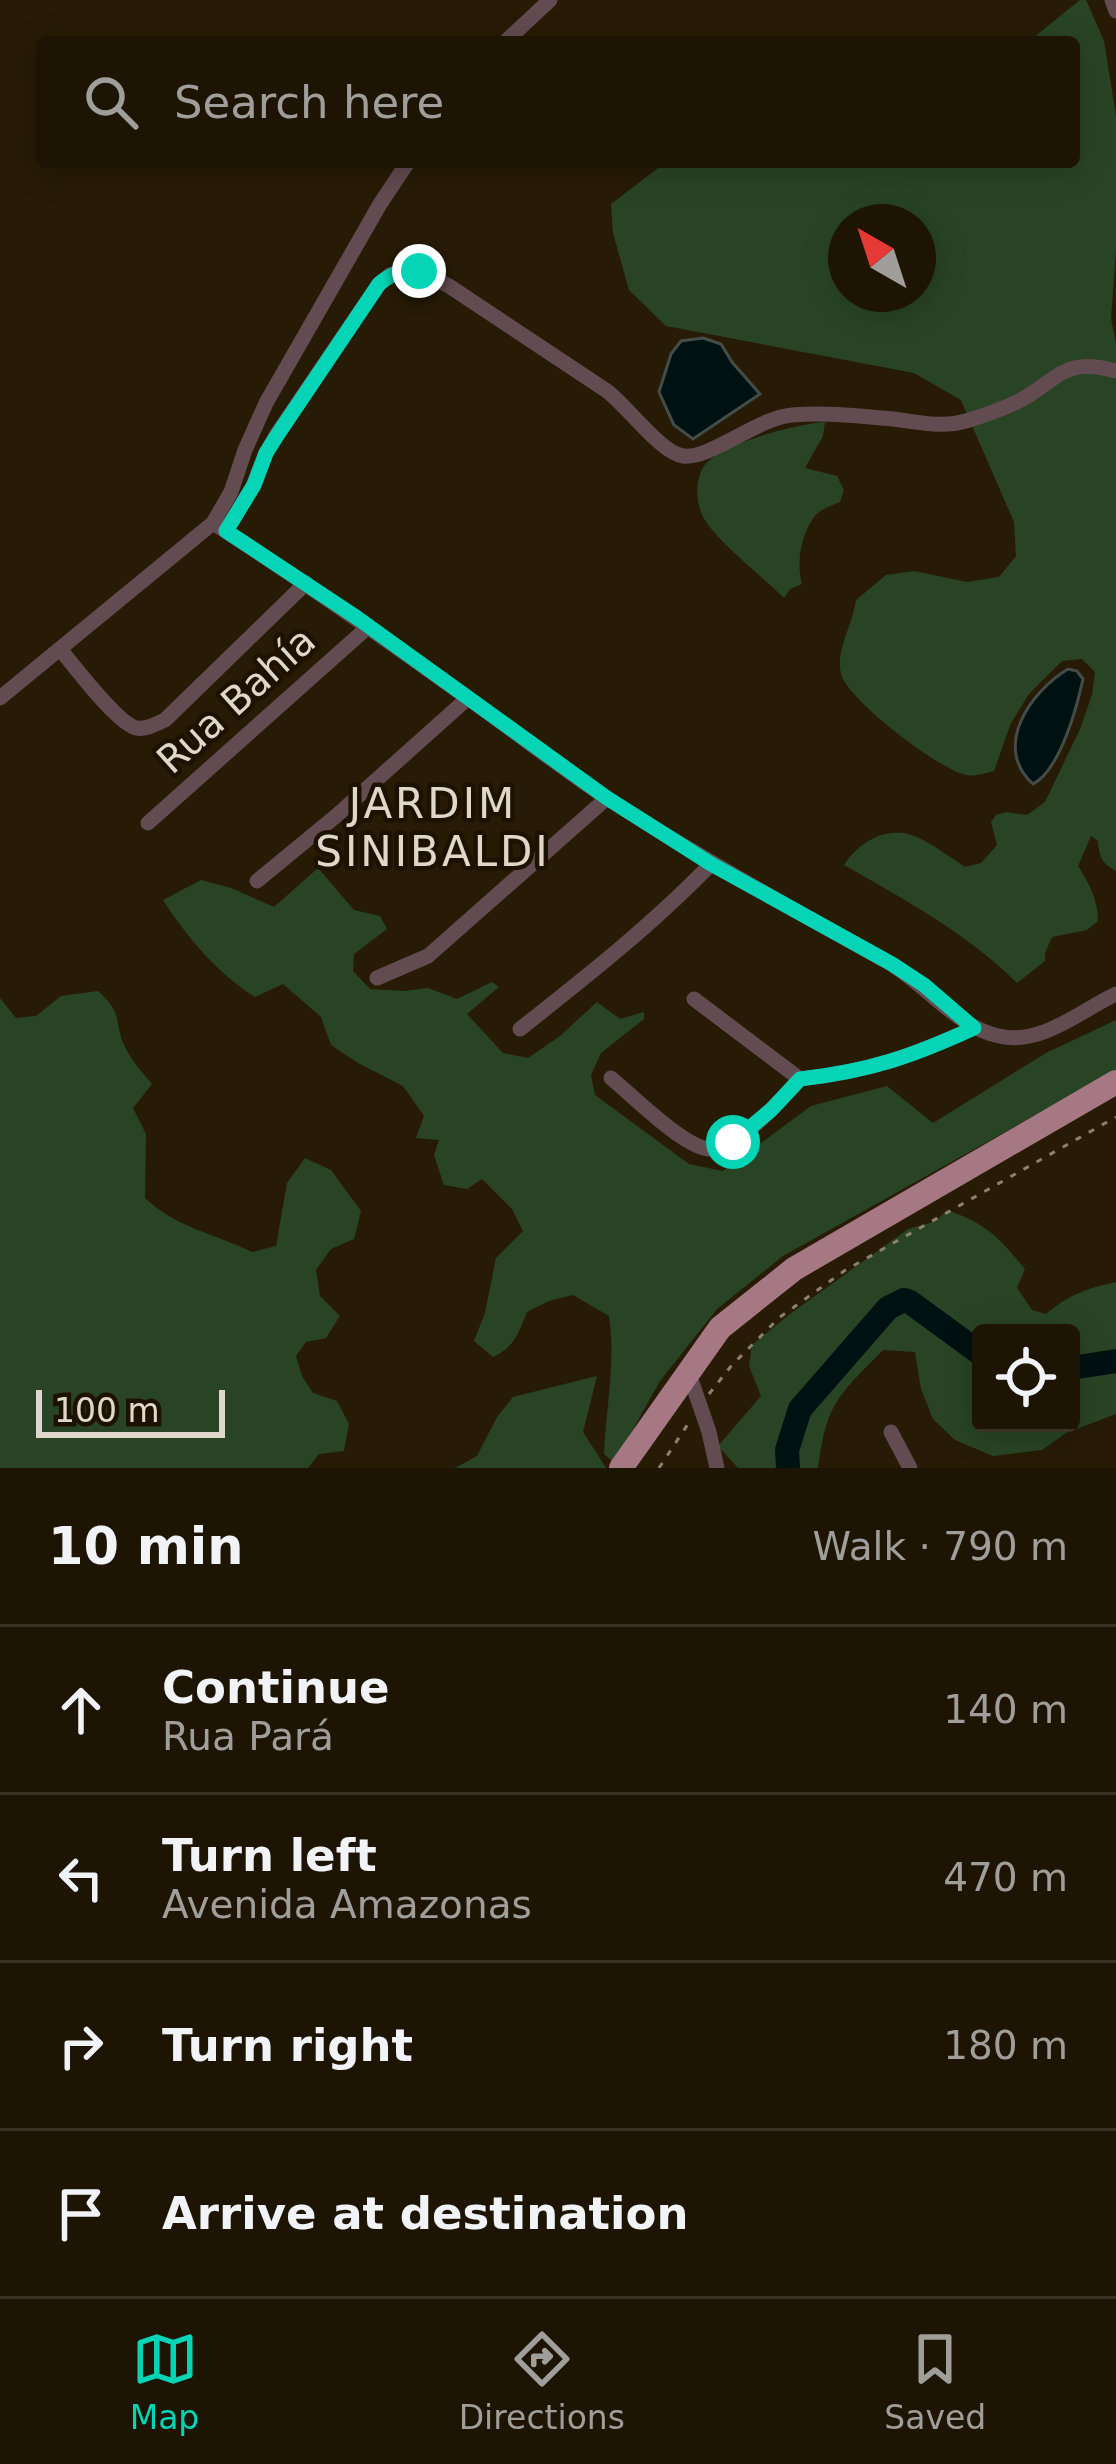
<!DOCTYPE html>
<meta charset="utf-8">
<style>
:root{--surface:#1d1404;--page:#2a2113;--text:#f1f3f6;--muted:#a09e9a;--line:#3b3326;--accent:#05d5b6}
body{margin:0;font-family:"DejaVu Sans",sans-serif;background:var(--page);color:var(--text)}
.controls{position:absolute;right:36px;bottom:36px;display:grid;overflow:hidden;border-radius:12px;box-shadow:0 6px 30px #0003}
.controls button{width:108px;height:108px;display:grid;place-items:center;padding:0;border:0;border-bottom:3px solid var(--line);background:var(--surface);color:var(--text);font:60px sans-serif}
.compass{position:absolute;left:828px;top:204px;width:108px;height:108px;border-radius:50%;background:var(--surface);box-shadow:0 6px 30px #0003;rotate:321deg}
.scale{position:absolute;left:36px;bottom:30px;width:189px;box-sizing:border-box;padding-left:12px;border:6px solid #e0d7ca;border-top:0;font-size:33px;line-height:42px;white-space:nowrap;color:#e0d7ca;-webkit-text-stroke:9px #1d1200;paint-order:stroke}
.stop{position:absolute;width:36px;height:36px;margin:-27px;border:9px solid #05d5b6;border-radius:50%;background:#fff}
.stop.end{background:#05d5b6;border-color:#fff;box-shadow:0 3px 12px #0008}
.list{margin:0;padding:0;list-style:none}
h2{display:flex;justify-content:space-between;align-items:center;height:156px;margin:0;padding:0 48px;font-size:51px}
h2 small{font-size:39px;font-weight:400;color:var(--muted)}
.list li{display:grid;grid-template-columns:78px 1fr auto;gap:36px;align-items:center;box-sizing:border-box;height:168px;padding:0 48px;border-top:3px solid var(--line)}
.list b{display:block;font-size:45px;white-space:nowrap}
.list p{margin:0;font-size:39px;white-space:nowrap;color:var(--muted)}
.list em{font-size:39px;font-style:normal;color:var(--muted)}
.icon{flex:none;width:66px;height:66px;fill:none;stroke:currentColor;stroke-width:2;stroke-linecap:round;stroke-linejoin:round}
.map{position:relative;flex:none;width:1116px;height:1468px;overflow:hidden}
.search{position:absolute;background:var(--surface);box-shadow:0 6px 30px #0003;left:36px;right:36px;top:36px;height:132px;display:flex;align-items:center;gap:30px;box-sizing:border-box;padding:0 42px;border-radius:12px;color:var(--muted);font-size:45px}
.sheet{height:828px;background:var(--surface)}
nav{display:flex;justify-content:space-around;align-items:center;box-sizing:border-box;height:168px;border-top:3px solid var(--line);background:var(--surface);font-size:33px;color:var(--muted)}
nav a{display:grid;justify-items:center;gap:6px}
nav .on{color:var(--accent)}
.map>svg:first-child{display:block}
</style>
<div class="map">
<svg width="1116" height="1468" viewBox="0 0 1116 1468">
<rect width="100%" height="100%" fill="#271b05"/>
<!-- green -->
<path fill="#294425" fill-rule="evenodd" d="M1080,0H1086L1104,41L1116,116V250L1111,319L1116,343V871C1102,863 1099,857 1098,841L1091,836L1078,866C1089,883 1098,900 1098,921L1087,930L1052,937L1045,953V961L1017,983C967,933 905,900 844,865C856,846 878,830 903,833C921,835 950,857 965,867L981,863L997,845L991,822L996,815L1006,812L1027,815L1045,802L1080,729L1092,695L1095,672L1082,659L1062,661L1029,694L1011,723L994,771C985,773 974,777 966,775C937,768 849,701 841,674C835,651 853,624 856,600L886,575L914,571L967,582L999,577L1016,556L1014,522L961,400L914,373L666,326L629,290L613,233L611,204L666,162H1074V42H1028ZM846,222H918V294H846Z
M825,422L823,436L805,468L837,476L844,490L840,502C831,506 820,509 814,517C801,536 796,562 802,584L790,589L784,598C765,579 717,541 705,520C696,506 694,481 704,466C721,443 797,424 825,422Z
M318,868L354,910L380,916L387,929L354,954L353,971L370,989L404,991L428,988L457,999L492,982L499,987L467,1014L503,1053L528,1058L560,1036L597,1002L620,1019L644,1012V1019L601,1053L591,1075L595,1095L689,1164L723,1171L811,1106L887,1086L933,1123L1046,1053L1116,1020V1070L783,1256L717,1309L660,1381L614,1463L604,1454C606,1407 616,1362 609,1316L573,1295L549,1301L527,1312C519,1332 514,1348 493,1357L474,1341L485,1313L496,1258L523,1231L512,1209L482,1179L467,1189L444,1185L434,1155L439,1140L416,1138L424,1116L403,1086L358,1063L331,1045L321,1017L283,984L255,997C218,974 186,936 163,900L201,880L231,888L274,907Z
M98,991C123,1014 113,1015 123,1043C130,1059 141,1071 152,1084L133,1108L146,1134L145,1198C177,1228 213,1233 252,1252L276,1246L287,1183L305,1158L331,1170L361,1211L354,1239L331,1249L316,1270L320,1296L340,1316L326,1338L306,1342L296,1356L302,1376L313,1393L337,1401L349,1424L344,1451L319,1454L308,1468H0V998L16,1018L36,1016L61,996Z
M947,1210C989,1225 998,1237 1025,1269L1017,1288L1032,1310L1046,1314C1068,1295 1088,1288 1116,1282V1414L1066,1433L1042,1450L993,1456L955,1440L933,1419L921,1389L915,1352L883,1350C838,1396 827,1402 818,1468H738L718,1446L761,1396L749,1366L752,1345L790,1314L908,1229L936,1221ZM981,1333H1071V1423H981Z
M597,1376L583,1432L606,1468H455L477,1456L497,1417L513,1397Z"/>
<!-- water -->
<path fill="#001112" stroke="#434c49" stroke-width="3" d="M703,338L721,344L732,362L760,394L693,439L674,425L659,392L671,354L681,341Z
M1068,669L1077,671L1083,679C1077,707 1060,770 1033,784C992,747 1030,692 1068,669Z"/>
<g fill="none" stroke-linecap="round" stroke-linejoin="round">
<!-- river -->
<path stroke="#001112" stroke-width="24" d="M1071,1368L1116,1361
M788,1468L787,1450L800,1409L888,1308L904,1300L910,1302L981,1354"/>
<!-- path -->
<path stroke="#8c8170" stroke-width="3" stroke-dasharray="6 9" stroke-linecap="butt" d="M709,1394L732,1365L780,1317L844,1271L1116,1117
M659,1468L690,1421"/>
<!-- minor -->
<path stroke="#624b51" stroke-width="15" d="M1112,0L1116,11
M505,42L550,0
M213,523C303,581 390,642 476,704C521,736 564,770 610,800C700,858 793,909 886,961C924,982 957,1028 999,1036C1041,1046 1080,1011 1116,994
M226,531L253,486L266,453L277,434L379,284L390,275L404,270L419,271L449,286L607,391C628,407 661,453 683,456C709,460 757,418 792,415C826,412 860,416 893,419C917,422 942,428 966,421C983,416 1002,409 1017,402C1060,380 1062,356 1116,371
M60,649C74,666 117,723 136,728C146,730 156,724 165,720L306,583
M0,698L213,523L231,492L245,450L266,403L380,204L408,162
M148,823L368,627
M257,881L336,816L468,698
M377,978L428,956L607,798
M694,999L800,1079
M520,1029C586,977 652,925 711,864
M611,1078C632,1095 686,1150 711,1149C740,1148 781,1099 800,1079C868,1072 912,1056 974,1028
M688,1371L709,1432L717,1468
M891,1432L910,1468"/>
<!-- primary -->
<path stroke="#a67884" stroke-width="24" d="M621,1468L720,1328L794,1269L1116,1082"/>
</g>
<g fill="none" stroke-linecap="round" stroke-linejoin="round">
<!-- route -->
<path stroke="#05d5b6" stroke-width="15" d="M419,271C402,270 392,273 379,284L278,434L266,453L254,485L226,531L356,617L607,798L711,864L892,964L924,985L974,1028C911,1057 869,1071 800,1079L772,1109L733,1142"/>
</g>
<g text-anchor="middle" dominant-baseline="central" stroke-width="9" stroke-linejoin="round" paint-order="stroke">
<!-- street labels -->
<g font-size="39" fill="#e0d7ca" stroke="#1d1200">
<text transform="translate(236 700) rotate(-42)">Rua Bahía</text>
</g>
<!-- neighbourhood labels -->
<g font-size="42" letter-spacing="3" fill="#e0d7ca" stroke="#1d1200">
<text x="433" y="803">JARDIM<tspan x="433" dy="48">SINIBALDI</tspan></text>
</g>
</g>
</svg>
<div class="controls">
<button><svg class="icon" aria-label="locate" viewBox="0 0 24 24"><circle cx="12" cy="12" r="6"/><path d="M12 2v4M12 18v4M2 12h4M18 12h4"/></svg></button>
</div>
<svg class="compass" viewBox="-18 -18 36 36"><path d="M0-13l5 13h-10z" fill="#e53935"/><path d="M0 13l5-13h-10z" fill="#a09e9a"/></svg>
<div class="scale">100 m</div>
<div class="stop" style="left:733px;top:1142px"></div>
<div class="stop end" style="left:419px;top:271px"></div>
<div class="search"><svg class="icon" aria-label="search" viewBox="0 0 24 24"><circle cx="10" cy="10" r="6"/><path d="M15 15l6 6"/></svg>Search here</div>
</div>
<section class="sheet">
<h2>10 min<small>Walk · 790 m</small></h2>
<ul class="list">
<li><svg class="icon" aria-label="ahead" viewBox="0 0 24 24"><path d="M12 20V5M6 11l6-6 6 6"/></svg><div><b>Continue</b><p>Rua Pará</p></div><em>140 m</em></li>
<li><svg class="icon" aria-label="left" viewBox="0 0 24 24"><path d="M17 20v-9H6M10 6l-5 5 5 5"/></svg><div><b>Turn left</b><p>Avenida Amazonas</p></div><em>470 m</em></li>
<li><svg class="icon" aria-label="right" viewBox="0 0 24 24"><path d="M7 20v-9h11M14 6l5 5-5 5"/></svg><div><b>Turn right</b></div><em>180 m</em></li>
<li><svg class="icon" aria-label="arrive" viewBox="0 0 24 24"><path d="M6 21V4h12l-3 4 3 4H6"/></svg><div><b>Arrive at destination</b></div></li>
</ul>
</section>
<nav>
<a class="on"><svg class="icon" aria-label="map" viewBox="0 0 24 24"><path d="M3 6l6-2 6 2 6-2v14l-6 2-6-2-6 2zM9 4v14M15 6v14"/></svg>Map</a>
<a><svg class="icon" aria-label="directions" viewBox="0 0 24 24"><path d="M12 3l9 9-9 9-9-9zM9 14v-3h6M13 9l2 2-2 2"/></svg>Directions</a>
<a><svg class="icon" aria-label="saved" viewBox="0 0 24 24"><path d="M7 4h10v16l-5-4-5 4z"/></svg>Saved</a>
</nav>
